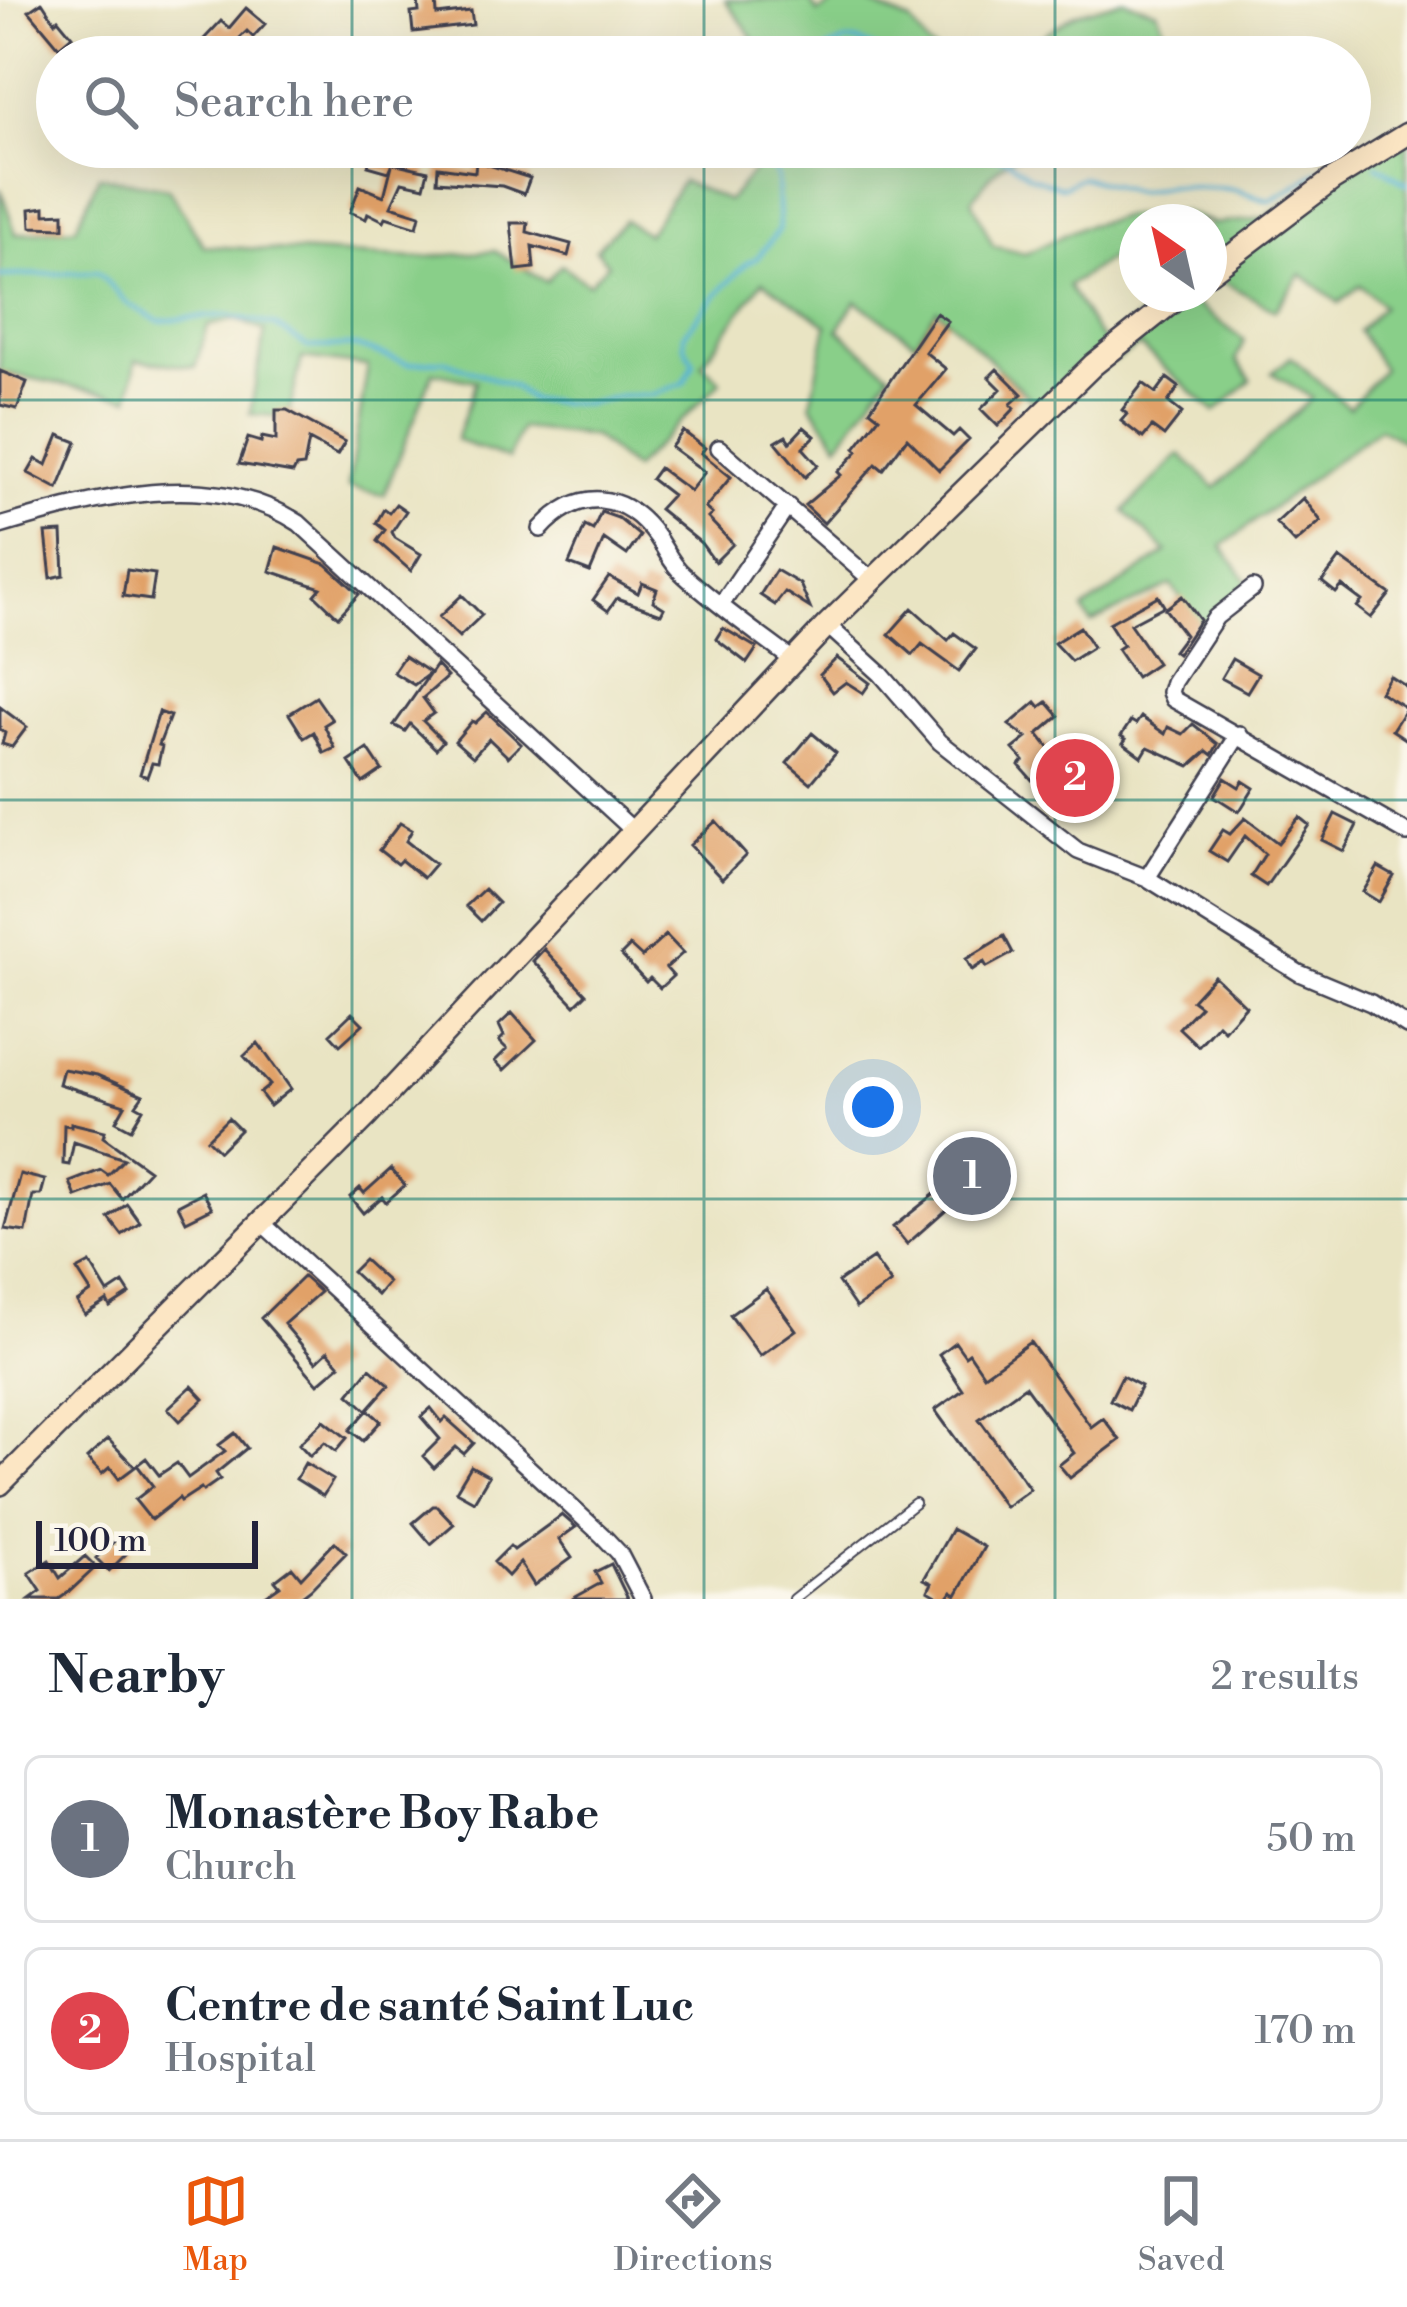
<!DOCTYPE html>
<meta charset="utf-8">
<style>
:root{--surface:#fff;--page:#f2f2f3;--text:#1f2937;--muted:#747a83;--line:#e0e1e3;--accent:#ea580c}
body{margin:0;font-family:"Libre Bodoni",serif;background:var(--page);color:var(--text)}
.compass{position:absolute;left:1119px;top:204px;width:108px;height:108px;border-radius:50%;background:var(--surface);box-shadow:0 12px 48px #0002;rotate:326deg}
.scale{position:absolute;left:36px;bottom:30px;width:222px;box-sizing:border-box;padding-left:12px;border:6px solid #22223b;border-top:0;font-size:33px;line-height:42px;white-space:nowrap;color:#22223b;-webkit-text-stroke:9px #fbf7ec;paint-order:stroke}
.you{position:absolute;left:873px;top:1107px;width:42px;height:42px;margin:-30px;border:9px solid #fff;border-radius:50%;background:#1a73e8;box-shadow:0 0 0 18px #1a73e833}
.badge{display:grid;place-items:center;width:78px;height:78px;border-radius:50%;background:var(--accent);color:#fff;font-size:39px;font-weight:700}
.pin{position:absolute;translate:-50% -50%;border:6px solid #fff;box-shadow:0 3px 12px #0006}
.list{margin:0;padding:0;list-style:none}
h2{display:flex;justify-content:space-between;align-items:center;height:156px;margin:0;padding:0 48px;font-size:51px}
h2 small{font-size:39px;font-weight:400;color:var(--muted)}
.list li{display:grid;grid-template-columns:78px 1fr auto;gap:36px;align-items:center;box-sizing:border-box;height:168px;margin:0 24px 24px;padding:0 24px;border:3px solid var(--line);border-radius:18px}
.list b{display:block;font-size:45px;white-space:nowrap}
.list p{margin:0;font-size:39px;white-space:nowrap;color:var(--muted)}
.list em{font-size:39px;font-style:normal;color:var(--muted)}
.icon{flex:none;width:66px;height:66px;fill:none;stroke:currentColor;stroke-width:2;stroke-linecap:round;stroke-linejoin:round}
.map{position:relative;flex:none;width:1407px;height:1599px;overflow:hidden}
.search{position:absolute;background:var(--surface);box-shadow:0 12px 48px #0002;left:36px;right:36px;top:36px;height:132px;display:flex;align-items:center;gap:30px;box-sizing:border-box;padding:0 42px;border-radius:66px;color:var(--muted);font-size:45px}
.sheet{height:540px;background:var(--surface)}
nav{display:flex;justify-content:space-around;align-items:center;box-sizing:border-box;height:168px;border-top:3px solid var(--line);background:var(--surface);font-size:33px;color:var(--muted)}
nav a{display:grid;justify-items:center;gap:6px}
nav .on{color:var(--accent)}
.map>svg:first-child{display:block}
</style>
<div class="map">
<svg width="1407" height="1599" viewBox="0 0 1407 1599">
<rect width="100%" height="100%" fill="#fbf7ec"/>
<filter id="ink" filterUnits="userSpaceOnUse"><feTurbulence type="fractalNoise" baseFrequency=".00833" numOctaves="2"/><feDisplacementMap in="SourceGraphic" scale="24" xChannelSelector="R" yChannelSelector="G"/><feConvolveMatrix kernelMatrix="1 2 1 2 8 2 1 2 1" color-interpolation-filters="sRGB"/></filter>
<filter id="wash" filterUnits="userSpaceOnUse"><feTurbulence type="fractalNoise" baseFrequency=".004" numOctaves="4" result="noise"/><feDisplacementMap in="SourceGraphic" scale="48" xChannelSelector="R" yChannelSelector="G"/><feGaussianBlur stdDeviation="2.7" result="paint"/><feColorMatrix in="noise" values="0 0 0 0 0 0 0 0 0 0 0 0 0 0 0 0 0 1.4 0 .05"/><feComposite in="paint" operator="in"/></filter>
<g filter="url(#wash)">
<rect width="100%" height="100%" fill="#e9e4c3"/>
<!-- green -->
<path fill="#89cf89" stroke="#567862" stroke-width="3" d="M725,0H809L818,13L840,0H860L911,22L928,46L945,57H734L753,37Z
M1123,0L1157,11L1173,50L1172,57H1010L1075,14Z
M1407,123V443L1379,428L1222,546L1249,584L1204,629L1171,585L1091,623L1083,610L1167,552L1124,511L1180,454L1216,488L1312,398L1272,373L1291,357L1349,408L1383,369L1359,331L1383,306L1360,285L1339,303L1301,274L1275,310L1220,280L1209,289V222H1137V241L1068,286L1096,333L1106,342L1162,300L1161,294H1203L1194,303L1244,340L1236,360L1251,380L1215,412L1140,346L1037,405L937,309L915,342L856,301L838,330L890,373L839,444L811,404L827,325L763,281L702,364L721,381L633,469L593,436L521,428L508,459L456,440L476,381L433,372L384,495L348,487L368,366L302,358L288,417L250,414L265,331L236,319L208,326L195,367L136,360L130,398L0,372V188L16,234L76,227L99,176L168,188L204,246L414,258L495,251L546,282L561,265L588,284L608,264L596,249L624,220L647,234L682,181L728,201L757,167L730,147H1077C1017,154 1009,147 972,200L993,246L1025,254L1081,227L1126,216L1183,212L1216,224L1264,218Z"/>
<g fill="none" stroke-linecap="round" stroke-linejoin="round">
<!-- stream -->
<path stroke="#57b3d5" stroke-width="4.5" d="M815,57C850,35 854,37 890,57
M955,147L1006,159L1031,177L1062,187L1082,177L1136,192L1168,186L1232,189L1270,201L1319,171L1328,170
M1377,165L1407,184
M0,276L97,272L128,304L159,321L227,315L274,325L308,347L355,346L409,364L443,360L513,386L531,400L586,404L619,396L652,395L684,383L694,363L684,345V334L716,295L747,263L757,258L779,230L777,176L768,162L744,147"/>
</g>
<g id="blocks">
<!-- building -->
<path fill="#e1a167" d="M418,0H436L437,15L471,11L473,25L413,32L411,13L419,12Z
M42,2L55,22L58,19L72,36L59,47L29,11Z
M246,8L265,24L253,37L247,31L220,57H187L221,21L229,28Z
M373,147H398L392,163L428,171L424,187L402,182L391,206L420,215L417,227L386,217L384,221L368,213L366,219L350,212L360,186L384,196L392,165L389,172L368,166Z
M476,161L530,178L524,194L502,186L437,181L438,167L475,172Z
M45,207V214L64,213V228L31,227L30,209Z
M511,223H528L527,232L571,244L568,256L532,246L534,268L516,270Z
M936,313L948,321L925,352L946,369L916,405L953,436L959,430L969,440L939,470L907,438L883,470L876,464L824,523L805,505L841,475L838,472L858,451L855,448L879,417L870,410Z
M997,369L1022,394L1011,404L1015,408L998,426L981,409L1001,389L989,377Z
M0,371L27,382L17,409L0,405Z
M1167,378L1179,387L1168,402L1182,413L1164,436L1152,427L1143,438L1121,421L1127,414L1122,410L1143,383L1156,393Z
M276,410H287L345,442L337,455L309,440L304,466L296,467L293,473L239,464L248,438L261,442L262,437L276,440Z
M804,427L815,436L803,448L818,465L805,477L776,442L786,436L790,442Z
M683,431L705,448L701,453L731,477L705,508L712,514L708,518L733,544L715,562L701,543L659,509L672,495L651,479L659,468L690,491L705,472L671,447Z
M59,435L77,442L58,489L28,473L36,459L47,465Z
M1303,498L1321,521L1295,543L1276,523Z
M396,504L406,511L392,532L395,538L421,554L411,571L377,541L385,530L376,523L384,509L389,513Z
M601,512L618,518L640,536L627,555L604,539L590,572L569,564L585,526L593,530Z
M62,532L64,575L51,578L46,533Z
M277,547L326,564L359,594L338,617L315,595L321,588L270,571Z
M1340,558L1390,594L1371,618L1357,607L1362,601L1342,586L1336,593L1322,582Z
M127,570L155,574L151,600L123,596Z
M776,570L800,584L810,608L785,592L775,605L760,595Z
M609,577L638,593L642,583L657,589L653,601L664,608L661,614L617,598L608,611L593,600Z
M462,595L482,615L459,637L439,617Z
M1158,596L1164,606L1130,624L1157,663L1136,677L1117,649L1123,645L1109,623Z
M1182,596L1200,620L1177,654L1173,651L1185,635L1165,609Z
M912,608L948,640L954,633L976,649L959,671L922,644L913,655L889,634Z
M1080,627L1093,647L1071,661L1054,643Z
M723,628L757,648L747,663L716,639Z
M404,656L430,673L414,685L393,672Z
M837,658L870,683L863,693L846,682L833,692L820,675Z
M1232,659L1258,674L1247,692L1221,678Z
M436,665L447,677L423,698L434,713L423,721L443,741L436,749L410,724L405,731L394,725Z
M1390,676L1407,687V740L1392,730L1406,708L1380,692Z
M316,697L332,720L324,725L335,748L324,753L314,732L304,738L289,714Z
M1036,702L1040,707L1047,702L1059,716L1038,734L1058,759L1032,780L1019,765L1024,761L1013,749L1027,738L1009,725Z
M0,707L27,727L12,747L2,744L5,733L0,729Z
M159,712L170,716L159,745L162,746L158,764L152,763L147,777L140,774Z
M487,712L521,744L508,757L489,739L473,757L455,741L472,721L475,723Z
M1141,717L1165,734L1168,727L1183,734L1193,724L1218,744L1212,755L1207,751L1190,766L1148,747L1142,757L1123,743L1126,739L1121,736L1131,721L1136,724Z
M812,733L836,753L811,783L787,763Z
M368,749L382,770L363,783L349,762Z
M1225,778L1239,787L1243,781L1254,788L1239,812L1214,796Z
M1335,814L1357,825L1344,851L1322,840Z
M1299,817L1309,825L1266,886L1251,876L1265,854L1245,836L1227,862L1209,851L1223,830L1230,834L1245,818L1278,843Z
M716,821L746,855L722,879L690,845Z
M400,823L412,830L406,841L435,864L423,878L401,860L397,864L379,850Z
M1378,867L1394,876L1379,902L1363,892Z
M484,889L498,903L481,921L466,906Z
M666,935L683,953L666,968L673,976L660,988L650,978L646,982L621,955L630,946L642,957Z
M1004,936L1013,953L987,967L984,962L972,970L966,959Z
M544,949L586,994L575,1005L533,961Z
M1214,976L1246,1006L1224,1030L1218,1024L1198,1046L1179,1028L1200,1006L1192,1000Z
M352,1013L363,1024L340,1045L330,1034Z
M512,1013L536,1040L504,1070L495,1061L507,1049L499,1041L504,1036L499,1025Z
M258,1043L291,1089L270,1106L260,1093L270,1085L244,1056Z
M63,1069L97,1075L143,1095L136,1105L143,1109L131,1129L116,1121L125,1105L59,1084Z
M228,1118L240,1130L219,1151L207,1139Z
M71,1123L105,1131L103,1137L149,1170L122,1199L110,1184L76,1197L70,1182L101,1170L108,1175L124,1159L74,1142L69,1165L63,1164L64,1125L71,1126Z
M391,1169L405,1185L386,1202L382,1197L363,1213L350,1197L360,1188L364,1193Z
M20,1174L45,1180L41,1195H33L26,1232L5,1229Z
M956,1177L968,1190L907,1244L893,1227Z
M203,1192L212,1208L186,1221L178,1205Z
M127,1204L140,1222L122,1235L109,1218Z
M873,1258L891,1283L856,1308L838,1282Z
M364,1260L388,1282L377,1295L352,1272Z
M90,1263L108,1293L123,1283L130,1294L110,1307L107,1301L85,1315L77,1302L91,1292L77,1270Z
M303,1277L320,1292L284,1324L316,1362L328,1351L340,1365L318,1384L261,1318Z
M766,1289L796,1330L760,1356L730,1315Z
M955,1342L965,1356L969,1353L984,1375L1030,1342L1091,1427L1103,1418L1120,1440L1070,1478L1059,1465L1074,1453L1025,1386L979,1419L1030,1489L1005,1507L935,1410L963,1390L939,1354Z
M370,1368L389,1385L367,1410L349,1394Z
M1122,1376L1141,1386L1129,1410L1110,1400Z
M192,1386L204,1399L180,1421L168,1408Z
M431,1408L442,1422L446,1418L474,1443L464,1454L456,1447L434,1468L423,1456L440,1439L421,1417Z
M368,1410L381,1421L363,1441L350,1430Z
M324,1420L347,1438L336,1451L325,1442L310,1456L299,1444Z
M235,1433L247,1448L216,1473L220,1479L203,1491L201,1488L181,1501L179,1498L151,1520L135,1500L153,1486L137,1465L146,1458L159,1475L177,1463L188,1478L225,1451L219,1445Z
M108,1439L135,1467L119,1479L110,1467L102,1474L87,1458Z
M305,1463L333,1480L323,1496L296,1479Z
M471,1466L489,1476L474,1501L456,1491Z
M433,1506H437L454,1524L431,1544L413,1523Z
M562,1515L576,1527L559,1539L572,1558L554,1571L534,1585L520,1563L508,1576L494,1562L510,1546L514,1550Z
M952,1529L984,1547L957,1595L952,1592L947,1599H942L928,1591L932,1583L924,1579Z
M118,1538L130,1550L109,1571L96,1558Z
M335,1542L346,1553L311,1589L298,1599H261L280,1586L275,1580L292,1567L301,1578Z
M85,1556L96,1567L69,1592L59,1599H30L41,1591L29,1573L49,1560L60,1578Z
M611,1564L628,1599H572L601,1583L595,1572Z"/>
</g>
</g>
<g filter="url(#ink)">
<use href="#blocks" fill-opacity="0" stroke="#403f4f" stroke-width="3"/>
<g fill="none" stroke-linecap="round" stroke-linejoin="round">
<defs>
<path id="lane" d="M793,1599L915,1503"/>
<path id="street" d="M719,448L873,581
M0,526C94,498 211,466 299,523L636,833
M541,529C579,487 624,491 657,537C666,550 672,565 684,575C718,606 757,633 794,661
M1253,588L1216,617L1173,682L1170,692L1173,699L1407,833
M721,605L788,506
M827,625L881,674L940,742L1078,851L1147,878L1299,973L1371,1003L1407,1026
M1147,878L1239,734
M261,1222L603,1536L619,1553L643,1599"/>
<path id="secondary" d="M1209,273L1332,180L1407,134
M0,1484L366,1117L827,625L1093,365L1182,294"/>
</defs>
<!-- lane casing -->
<use href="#lane" stroke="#403f4f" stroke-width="12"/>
<!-- street casing -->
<use href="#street" stroke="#403f4f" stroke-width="20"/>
<!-- secondary casing -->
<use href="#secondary" stroke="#403f4f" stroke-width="26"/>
<!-- lane -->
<use href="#lane" stroke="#fff" stroke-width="8"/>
<!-- street -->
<use href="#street" stroke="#fff" stroke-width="15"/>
<!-- secondary -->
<use href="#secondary" stroke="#fce6c4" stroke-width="21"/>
</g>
</g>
<!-- grid -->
<path fill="none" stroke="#0f766e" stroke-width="3" stroke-opacity="0.55" d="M352,0V57M704,0V57M1055,0V57M352,147V1599M704,147V1599M1055,147V1599M0,400H1407M0,800H1407M0,1199H1407"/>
</svg>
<svg class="compass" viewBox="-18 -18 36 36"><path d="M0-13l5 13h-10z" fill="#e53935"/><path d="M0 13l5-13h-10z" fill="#747a83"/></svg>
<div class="scale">100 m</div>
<div class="you"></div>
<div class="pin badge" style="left:972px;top:1176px;background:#6b7280">1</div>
<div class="pin badge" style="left:1075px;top:778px;background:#e0444e">2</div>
<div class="search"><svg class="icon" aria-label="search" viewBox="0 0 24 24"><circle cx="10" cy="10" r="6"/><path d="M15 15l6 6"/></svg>Search here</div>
</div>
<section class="sheet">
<h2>Nearby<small>2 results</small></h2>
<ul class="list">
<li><span class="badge" style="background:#6b7280">1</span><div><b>Monastère Boy Rabe</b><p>Church</p></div><em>50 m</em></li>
<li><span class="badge" style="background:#e0444e">2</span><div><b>Centre de santé Saint Luc</b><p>Hospital</p></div><em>170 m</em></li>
</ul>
</section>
<nav>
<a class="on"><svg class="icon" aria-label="map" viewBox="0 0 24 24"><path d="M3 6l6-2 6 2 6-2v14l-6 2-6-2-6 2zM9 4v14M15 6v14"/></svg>Map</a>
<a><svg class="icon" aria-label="directions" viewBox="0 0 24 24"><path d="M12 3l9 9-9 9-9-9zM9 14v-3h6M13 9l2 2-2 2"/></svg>Directions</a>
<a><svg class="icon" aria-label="saved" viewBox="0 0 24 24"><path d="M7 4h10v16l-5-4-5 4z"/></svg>Saved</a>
</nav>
